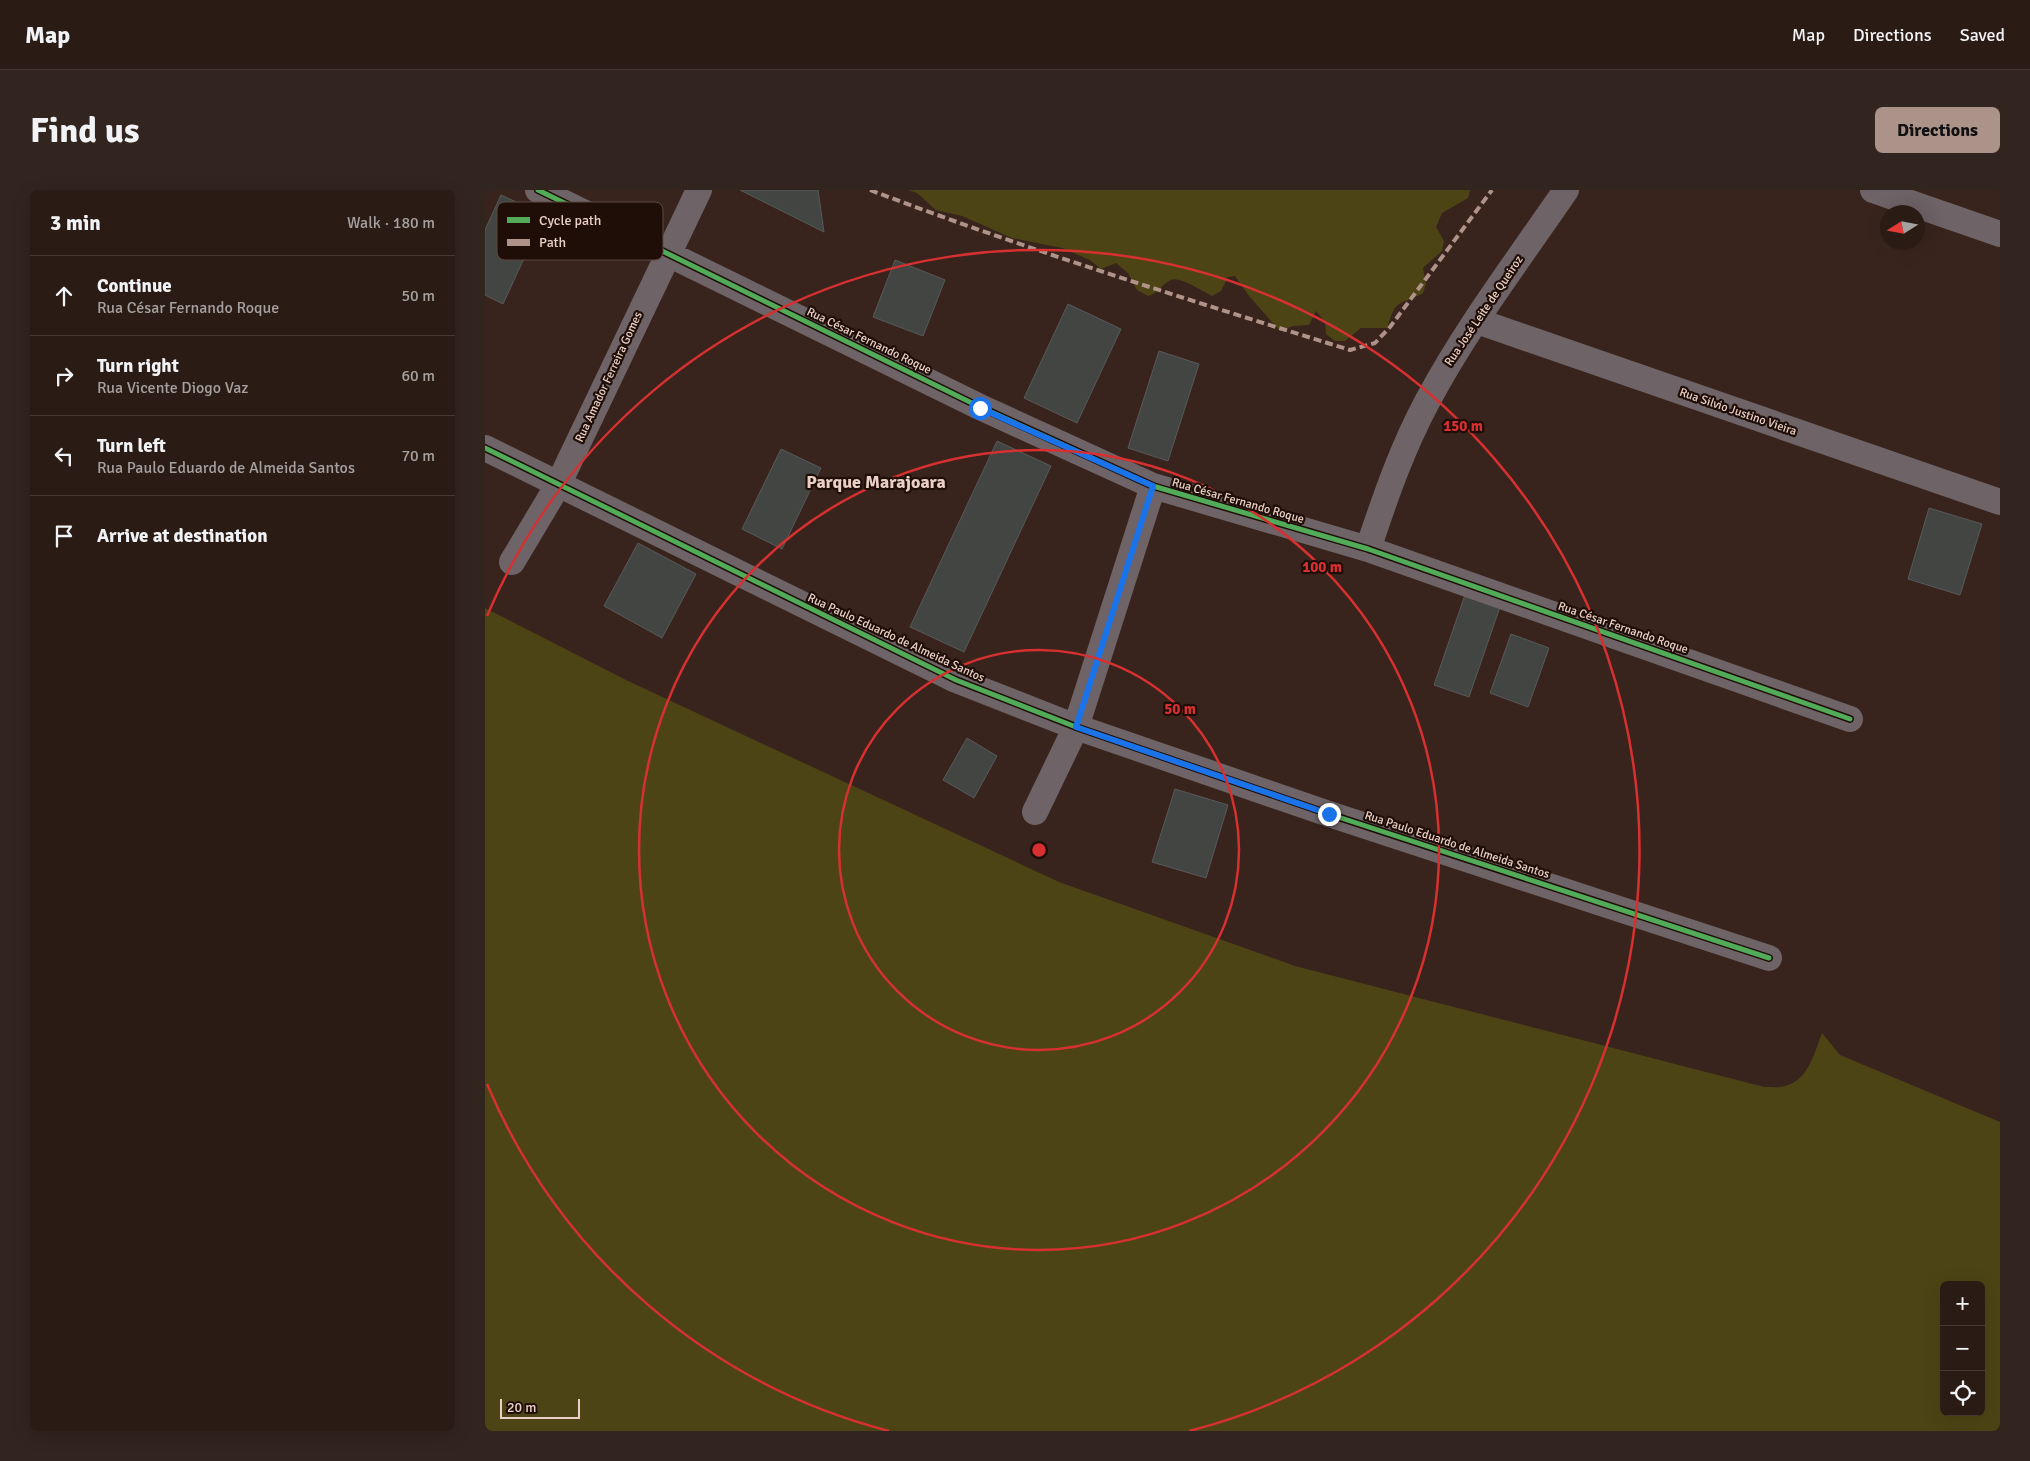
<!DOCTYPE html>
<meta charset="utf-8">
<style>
:root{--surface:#2a1b15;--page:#32241e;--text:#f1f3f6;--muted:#a5a1a0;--line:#463934;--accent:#ab938a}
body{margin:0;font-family:Signika,sans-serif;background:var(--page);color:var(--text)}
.controls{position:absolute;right:15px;bottom:15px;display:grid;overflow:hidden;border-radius:8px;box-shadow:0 5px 20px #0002}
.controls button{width:45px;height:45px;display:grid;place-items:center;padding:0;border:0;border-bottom:1px solid var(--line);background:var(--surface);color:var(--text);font:25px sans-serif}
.compass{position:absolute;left:1395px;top:15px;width:45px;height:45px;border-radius:50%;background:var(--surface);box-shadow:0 5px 20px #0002;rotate:259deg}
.scale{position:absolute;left:15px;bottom:12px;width:80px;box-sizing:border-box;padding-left:5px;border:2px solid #e9cfc5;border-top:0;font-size:14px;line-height:18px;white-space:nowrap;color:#e9cfc5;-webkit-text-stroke:4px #1f0e08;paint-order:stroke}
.stop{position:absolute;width:15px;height:15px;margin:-11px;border:4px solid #1a73e8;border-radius:50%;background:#fff}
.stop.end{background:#1a73e8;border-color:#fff;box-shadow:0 1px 5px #0008}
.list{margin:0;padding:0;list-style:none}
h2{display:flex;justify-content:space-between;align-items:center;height:65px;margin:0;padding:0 20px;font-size:21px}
h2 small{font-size:16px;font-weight:400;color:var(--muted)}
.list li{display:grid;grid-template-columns:32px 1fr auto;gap:15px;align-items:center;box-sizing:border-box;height:80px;padding:0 20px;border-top:1px solid var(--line)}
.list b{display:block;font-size:19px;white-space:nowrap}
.list p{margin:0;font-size:16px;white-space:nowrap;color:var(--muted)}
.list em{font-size:16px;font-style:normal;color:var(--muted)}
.icon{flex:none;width:28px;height:28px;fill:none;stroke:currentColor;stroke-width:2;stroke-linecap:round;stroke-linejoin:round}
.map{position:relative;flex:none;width:1515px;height:1241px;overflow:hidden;border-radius:8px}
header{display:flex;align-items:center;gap:30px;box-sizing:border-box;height:70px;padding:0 25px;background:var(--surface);border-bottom:1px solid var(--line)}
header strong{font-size:24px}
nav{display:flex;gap:28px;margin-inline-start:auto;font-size:18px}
.intro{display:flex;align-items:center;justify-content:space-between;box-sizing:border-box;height:120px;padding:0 30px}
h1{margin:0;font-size:35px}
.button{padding:12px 22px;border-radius:8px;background:var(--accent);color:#111;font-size:18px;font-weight:700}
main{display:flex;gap:30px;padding:0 30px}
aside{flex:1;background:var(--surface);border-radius:8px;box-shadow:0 5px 20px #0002}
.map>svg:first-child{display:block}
</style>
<header>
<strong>Map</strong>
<nav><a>Map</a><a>Directions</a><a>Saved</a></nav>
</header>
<div class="intro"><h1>Find us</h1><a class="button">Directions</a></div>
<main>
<aside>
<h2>3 min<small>Walk · 180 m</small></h2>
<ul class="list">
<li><svg class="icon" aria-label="ahead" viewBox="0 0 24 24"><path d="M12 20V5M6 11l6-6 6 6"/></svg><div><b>Continue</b><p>Rua César Fernando Roque</p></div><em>50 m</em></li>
<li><svg class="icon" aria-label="right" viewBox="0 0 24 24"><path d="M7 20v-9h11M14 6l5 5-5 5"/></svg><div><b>Turn right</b><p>Rua Vicente Diogo Vaz</p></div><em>60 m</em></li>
<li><svg class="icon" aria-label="left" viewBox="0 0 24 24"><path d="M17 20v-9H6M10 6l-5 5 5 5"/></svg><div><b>Turn left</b><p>Rua Paulo Eduardo de Almeida Santos</p></div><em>70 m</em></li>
<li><svg class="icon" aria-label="arrive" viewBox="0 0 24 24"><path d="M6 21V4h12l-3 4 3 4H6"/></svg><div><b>Arrive at destination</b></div></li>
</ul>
</aside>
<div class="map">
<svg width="1515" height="1241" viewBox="0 0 1515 1241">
<rect width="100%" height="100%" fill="#38241c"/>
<!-- green -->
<path fill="#4d4415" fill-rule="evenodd" d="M423,0H985L983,8L957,23L951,37L959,51L957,61L938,78L941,94L938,103C913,117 912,106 902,138H876L860,151H850L841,144L840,132L831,121L824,135L808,136L795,141L764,106L750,86L743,87L736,101L727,106C719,102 694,86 686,90C677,94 674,103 663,106L652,100L643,83L631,73L616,79L605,70L577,58L527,48L477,26L451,20L432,3Z
M0,418L141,490L574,692L810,776L1279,897C1287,897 1297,898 1303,895C1324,888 1330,861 1337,843L1355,865L1515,932V1241H0ZM1459,1095H1496V1222H1459Z"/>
<!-- building -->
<path fill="#434543" stroke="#58595a" d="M255,0H333L339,42Z
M16,5L59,25L18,114L0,105V40Z
M410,70L460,90L438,146L388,127Z
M583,114L636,139L592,233L539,208Z
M674,161L714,174L683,271L643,258Z
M512,251L566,276L479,462L425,437Z
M296,259L336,278L297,359L257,339Z
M1444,318L1497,334L1475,405L1423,389Z
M153,353L211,384L177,448L119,416Z
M981,402L1016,414L984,507L949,495Z
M1026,444L1064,458L1043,517L1005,503Z
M482,548L512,566L489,608L458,590Z
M690,599L743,615L721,688L667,672Z"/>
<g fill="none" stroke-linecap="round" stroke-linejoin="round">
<!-- street -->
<path stroke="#6e6367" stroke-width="26" d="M53,0L495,217L668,296L883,359L1365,529
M1388,0L1515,44
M992,131L1515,312
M0,258L471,490L591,537L844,624L1284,768
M883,359C900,308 917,258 943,210C982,137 1034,69 1081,0
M27,372L73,295L214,0
M550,622L591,537L668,296"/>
<!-- quiet -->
<path stroke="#af9288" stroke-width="4" stroke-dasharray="8 4" stroke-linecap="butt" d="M385,0C543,60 704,110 865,160L890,153L905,137L1007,0"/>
<defs>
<path id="cycleway" d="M53,0L495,217L668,296L883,359L1365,529
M0,258L471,490L591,537L844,624L1284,768"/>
</defs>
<!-- cycleway casing -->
<use href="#cycleway" stroke="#1f0e08" stroke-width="8"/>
<!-- cycleway -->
<use href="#cycleway" stroke="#51ab58" stroke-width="5"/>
</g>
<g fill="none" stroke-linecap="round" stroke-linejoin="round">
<!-- route -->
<path stroke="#1a73e8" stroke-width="6" d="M495,218L668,296L591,537L844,624"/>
</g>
<!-- distance rings -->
<g fill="none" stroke="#d73030" stroke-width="2.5">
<circle cx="554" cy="660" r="200"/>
<circle cx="554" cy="660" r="400"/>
<path d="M404 1241A600 600 0 0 1 2 894M2 426A600 600 0 1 1 704 1241"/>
</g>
<g text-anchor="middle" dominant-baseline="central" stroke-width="4.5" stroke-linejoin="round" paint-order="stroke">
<!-- street labels -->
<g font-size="12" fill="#e9cfc5" stroke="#1f0e08">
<text transform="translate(999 121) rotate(-56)">Rua José Leite de Queiroz</text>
<text transform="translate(384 151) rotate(26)">Rua César Fernando Roque</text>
<text transform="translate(124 187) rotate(-65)">Rua Amador Ferreira Gomes</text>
<text transform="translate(1253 222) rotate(19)">Rua Silvio Justino Vieira</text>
<text transform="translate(753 311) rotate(16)">Rua César Fernando Roque</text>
<text transform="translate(1138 438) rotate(19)">Rua César Fernando Roque</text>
<text transform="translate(411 448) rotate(25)">Rua Paulo Eduardo de Almeida Santos</text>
<text transform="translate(972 655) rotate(18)">Rua Paulo Eduardo de Almeida Santos</text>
</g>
<!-- district labels -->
<g font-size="18" font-weight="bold" fill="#e9cfc5" stroke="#1f0e08">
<text x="391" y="292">Parque Marajoara</text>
</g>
</g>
<!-- legend -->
<rect x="12" y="12" width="166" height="58" rx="8" fill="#1f0e08" stroke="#5c4841" stroke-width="1"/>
<rect x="22" y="27" width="23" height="6" fill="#51ab58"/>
<rect x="22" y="49" width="23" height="7" fill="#af9288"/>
<g font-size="14" fill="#e9cfc5">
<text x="54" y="35">Cycle path</text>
<text x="54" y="57">Path</text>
</g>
<circle cx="554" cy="660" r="8" fill="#d73030" stroke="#1f0e08" stroke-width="2.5"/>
<g font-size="15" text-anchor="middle" font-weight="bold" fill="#d73030" stroke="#1f0e08" stroke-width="4.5" stroke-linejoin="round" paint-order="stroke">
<text x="978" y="241">150 m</text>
<text x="837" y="382">100 m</text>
<text x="695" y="524">50 m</text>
</g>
</svg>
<div class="controls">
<button>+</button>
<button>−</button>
<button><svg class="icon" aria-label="locate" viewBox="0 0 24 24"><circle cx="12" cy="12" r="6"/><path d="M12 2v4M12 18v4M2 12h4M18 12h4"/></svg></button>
</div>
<svg class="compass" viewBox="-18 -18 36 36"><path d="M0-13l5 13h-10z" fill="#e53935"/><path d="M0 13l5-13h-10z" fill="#a5a1a0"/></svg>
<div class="scale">20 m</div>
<div class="stop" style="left:495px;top:218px"></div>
<div class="stop end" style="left:844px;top:624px"></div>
</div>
</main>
